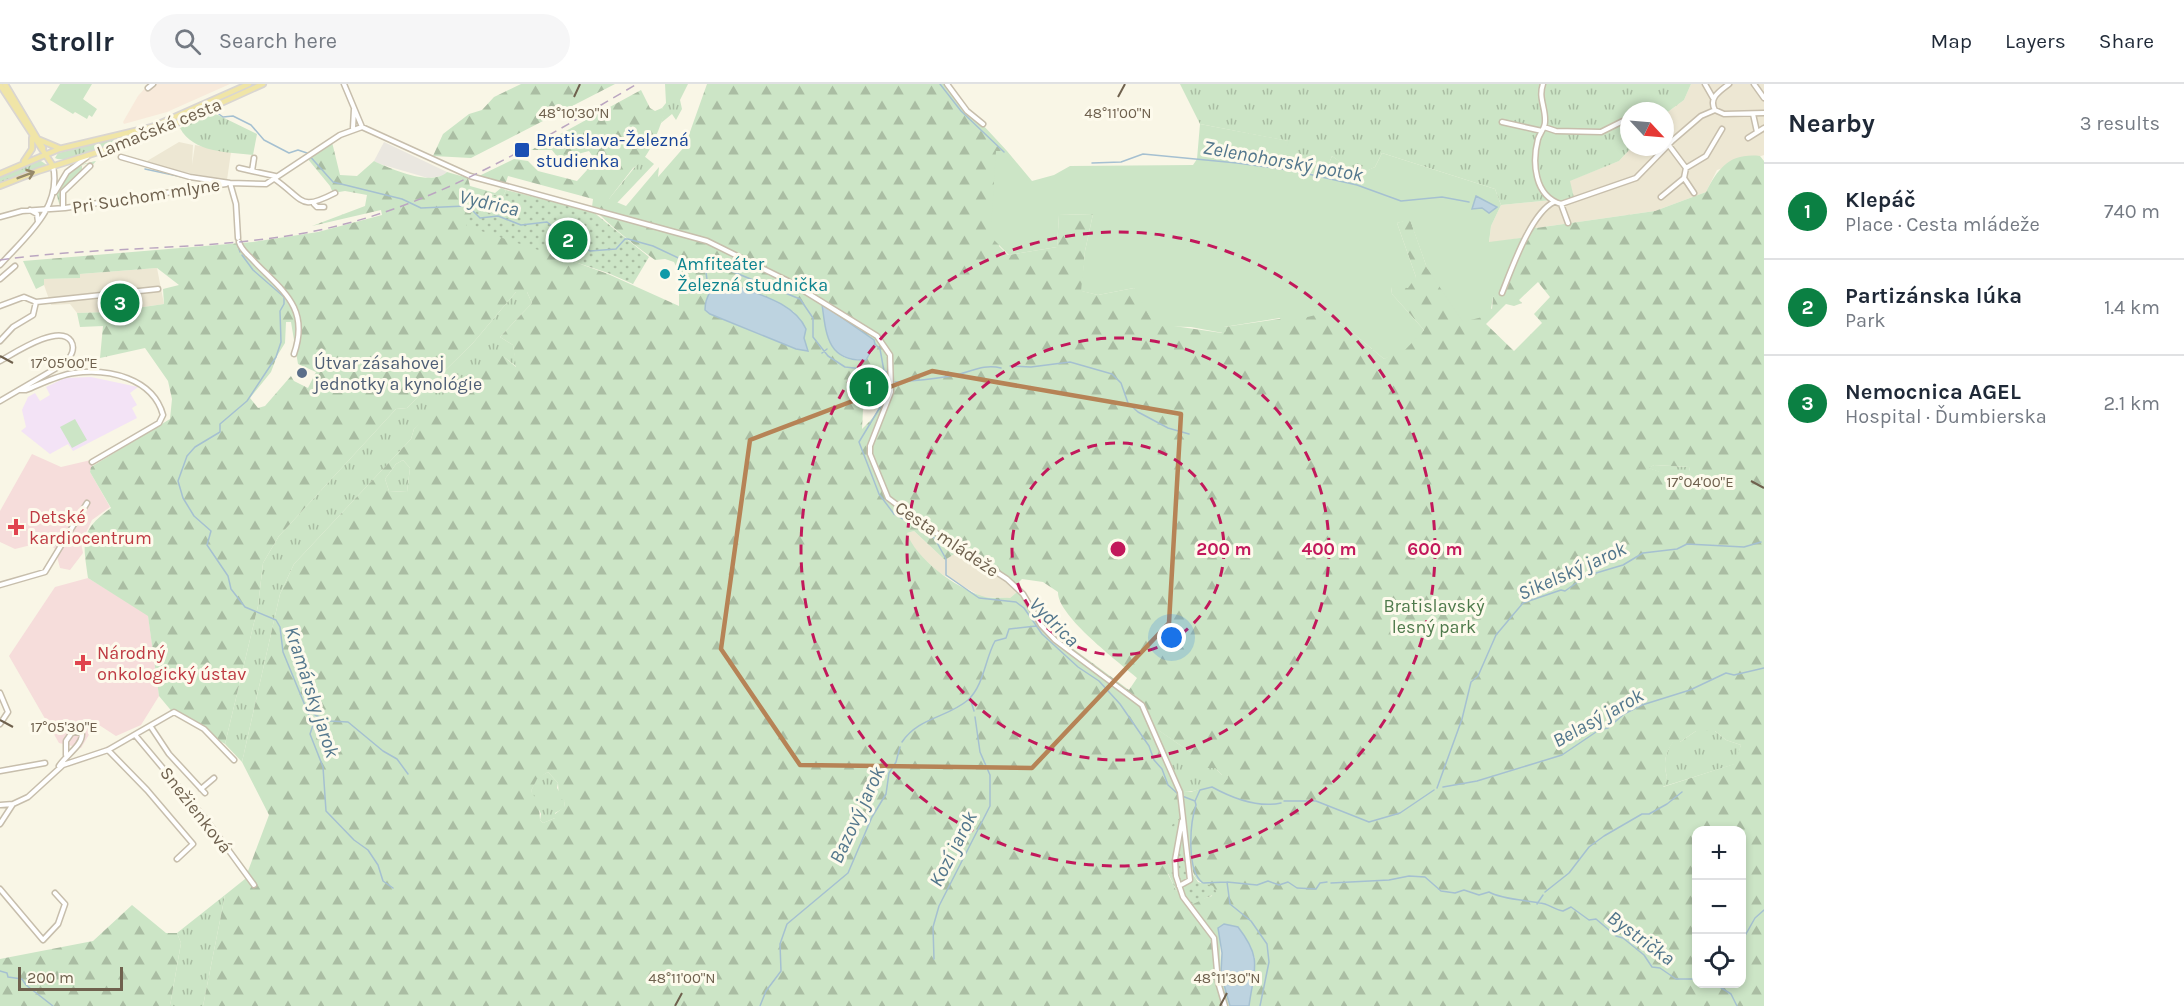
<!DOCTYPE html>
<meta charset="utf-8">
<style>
:root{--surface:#fff;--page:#f6f6f7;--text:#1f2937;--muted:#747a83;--line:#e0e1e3;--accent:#0b8043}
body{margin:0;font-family:Karla,sans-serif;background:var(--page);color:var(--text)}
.controls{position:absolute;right:18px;bottom:18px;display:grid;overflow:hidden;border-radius:12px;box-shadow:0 3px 9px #0003}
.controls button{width:54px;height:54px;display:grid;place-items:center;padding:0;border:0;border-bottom:2px solid var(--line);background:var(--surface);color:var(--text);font:30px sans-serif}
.compass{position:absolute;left:1620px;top:18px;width:54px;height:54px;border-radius:50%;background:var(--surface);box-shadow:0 3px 9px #0003;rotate:116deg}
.scale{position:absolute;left:18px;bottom:15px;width:105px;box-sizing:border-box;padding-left:6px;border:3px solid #6f614e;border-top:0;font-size:16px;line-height:21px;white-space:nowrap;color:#6f614e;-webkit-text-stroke:4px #fdfaec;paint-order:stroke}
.you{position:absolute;left:1172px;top:554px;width:21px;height:21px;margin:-15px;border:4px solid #fff;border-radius:50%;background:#1a73e8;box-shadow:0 0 0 9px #1a73e833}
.badge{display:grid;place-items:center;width:39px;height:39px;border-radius:50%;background:var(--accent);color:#fff;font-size:20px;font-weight:700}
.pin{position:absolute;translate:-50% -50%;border:3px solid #fff;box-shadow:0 2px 6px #0006}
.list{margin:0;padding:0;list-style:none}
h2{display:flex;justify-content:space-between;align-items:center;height:78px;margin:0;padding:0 24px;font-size:26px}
h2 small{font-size:20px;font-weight:400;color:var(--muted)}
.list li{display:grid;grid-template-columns:39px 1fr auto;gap:18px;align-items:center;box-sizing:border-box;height:96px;padding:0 24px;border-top:2px solid var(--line)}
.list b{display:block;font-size:22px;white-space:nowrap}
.list p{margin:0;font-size:20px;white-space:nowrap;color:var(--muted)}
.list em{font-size:20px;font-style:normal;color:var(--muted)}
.icon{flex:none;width:33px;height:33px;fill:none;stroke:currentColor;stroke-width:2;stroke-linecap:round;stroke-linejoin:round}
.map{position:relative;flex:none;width:1764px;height:922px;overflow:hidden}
header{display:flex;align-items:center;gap:36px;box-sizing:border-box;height:84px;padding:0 30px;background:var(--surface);border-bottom:2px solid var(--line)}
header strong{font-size:28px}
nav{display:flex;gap:33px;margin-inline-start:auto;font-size:21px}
.search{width:420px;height:54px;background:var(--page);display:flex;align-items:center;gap:15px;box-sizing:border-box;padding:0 21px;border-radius:33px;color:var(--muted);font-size:22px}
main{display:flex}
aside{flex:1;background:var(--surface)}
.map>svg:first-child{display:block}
</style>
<header>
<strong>Strollr</strong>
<div class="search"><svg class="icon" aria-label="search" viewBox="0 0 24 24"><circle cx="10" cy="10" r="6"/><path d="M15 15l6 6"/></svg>Search here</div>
<nav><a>Map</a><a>Layers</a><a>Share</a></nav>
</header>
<main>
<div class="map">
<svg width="1764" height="922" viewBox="0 0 1764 922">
<defs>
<pattern id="grass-tufts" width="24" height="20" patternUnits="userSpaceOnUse" patternTransform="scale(1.5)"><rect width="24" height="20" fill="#cce5c6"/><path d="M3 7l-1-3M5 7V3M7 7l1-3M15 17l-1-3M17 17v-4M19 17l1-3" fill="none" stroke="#aabda3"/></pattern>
<pattern id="forest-firs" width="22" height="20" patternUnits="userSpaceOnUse" patternTransform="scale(1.5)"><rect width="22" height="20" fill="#cce5c6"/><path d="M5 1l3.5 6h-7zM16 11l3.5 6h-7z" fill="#aabda3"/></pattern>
<pattern id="park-dots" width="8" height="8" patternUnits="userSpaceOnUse" patternTransform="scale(1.5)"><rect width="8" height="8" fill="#cce5c6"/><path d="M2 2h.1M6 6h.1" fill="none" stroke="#aabda3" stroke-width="1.8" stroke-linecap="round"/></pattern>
</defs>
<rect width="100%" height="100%" fill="#f9f6e6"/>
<!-- residential -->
<path fill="#ede7d3" d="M1691,0H1764V71L1717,86L1706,108L1655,127L1536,144L1527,153L1489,159L1491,142L1501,121L1574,114L1569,97L1619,77L1632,63H1665V30L1684,16Z
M179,58L193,61L192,81L195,61L231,68L227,96L142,80Z
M157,184L164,220L109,228L77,229L70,220L51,221L44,201L43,195L79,194L80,190Z
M914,447L945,476L959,467L1008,499L1017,508L1010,514L982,513L938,488L911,462L907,449Z"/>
<!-- commercial -->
<path fill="#f8eadb" d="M156,0H230L167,28L124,40L123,38L138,12L147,2Z"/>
<!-- industrial -->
<path fill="#eae7e0" d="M384,58L447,88L443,92L428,94L380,80L374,77Z"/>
<!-- education -->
<path fill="#f3e3f6" d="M91,293L138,303L130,309L137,321L132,324L137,334L73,367L68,360L50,370L21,347L26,343L22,326L28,313L35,309L40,317L50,311L46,303L65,294Z"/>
<!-- medical -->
<path fill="#f6dddb" d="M32,370L61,383L91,376L93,380L90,388L110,423L92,436L81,459L83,469L70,486L60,484L55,465L47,457L15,465L0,458V427Z
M88,494L148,531L159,612L141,641L116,652L96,639L81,664L59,659L9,572L55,503Z"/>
<!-- grass -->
<path fill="url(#grass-tufts)" d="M665,0H688L680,16L682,25L676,36L672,30L661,39L665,27L662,24L666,19Z
M1180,0H1691L1684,16L1665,30V27H1629V63H1632L1619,77L1570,97L1574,114L1561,120L1552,116L1501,121L1495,105L1382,69L1375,83L1358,91L1332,72L1324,92L1280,83L1288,57L1200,40Z
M211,20C199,33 70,84 55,74L58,69L159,44Z
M214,29L257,50L253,71C228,68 193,69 180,44Z
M644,72L654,80L617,119L608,116Z
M38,75L47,81L0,100V92Z
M96,77L91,83L86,79L82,81V88L62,107L60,121C48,98 78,80 96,77Z
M516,208H527L532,219L500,253L513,261L517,283L504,273L467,296L414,345L411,355L294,480L280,510L242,678L225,660L258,522L263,479L279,452L396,325L407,324L473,259Z
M403,376L410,384L407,408L389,407L385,395L396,380Z
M1654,381L1689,383L1693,400L1648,384Z
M1157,645L1190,668L1197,684H1215L1222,691H1227L1229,694L1221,705C1200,701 1198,709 1181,708Z
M1696,647H1715L1726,656L1741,661L1735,680L1662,703L1667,693C1663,679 1665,670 1673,657L1680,658Z
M548,688L558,699L557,704L565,717L564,724L555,729V734L543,739L540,736L541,730L531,707L537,694Z
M225,811L203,922H170L181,859L177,849Z"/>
<!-- forest -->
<path fill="url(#forest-firs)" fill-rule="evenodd" d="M521,0H615L471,74L433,72L443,50L469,30L482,26L494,13Z
M707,0H945L1007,67L999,162L1008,171L1057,163L1059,131L1093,130L1085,167L1082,207L1098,211L1134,204L1174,242L1222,249L1224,243L1328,228L1384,275L1402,265L1424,246L1392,210L1391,203L1416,193L1397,139L1410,135L1427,184L1492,225L1493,213L1497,210L1533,142L1536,144L1655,127L1706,108C1719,83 1730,69 1760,72L1764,77V922H1249L1255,874L1238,843L1224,840L1220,861L1221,890L1230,922H203L225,811L245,795L269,731L242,678L280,510L294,480L411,355L414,345L460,293L467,296L497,267L516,283L513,261L500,253L532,219L527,208H516L473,259L407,324L396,325L279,452L263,479L258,522L225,660L174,630L159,612L148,532L88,494C83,458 79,447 111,424L90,388L91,383L170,335L172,315L168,297L145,264L100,274L103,242L80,243L77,229L109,228L164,220L163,205L179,201L157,184L80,190V194L44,195V201L36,205L23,177L253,158L318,148L382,131L381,126L312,142L365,122L367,111L345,107L333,109L330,102L307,74L332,58L340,91L357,92L374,77C391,85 431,103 447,88L468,94L470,102L495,109L501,104L506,106L503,113L488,109L486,113L553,170L608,190L679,222V188L674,178L665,175L655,176C632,159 611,143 592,123L593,115L508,92L505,101L479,92L514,75L528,77L538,87L577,97L587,86L593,73L589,67L559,75L552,66H531L641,6L650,24L655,27L662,24L666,27C658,45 651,74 633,84L609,115L626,122L659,83L658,93L685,62ZM725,197L765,212L794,228L807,266L796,265L710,230ZM1538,198L1550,213L1534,230L1542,239L1514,267L1486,240L1506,220L1514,222L1522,219L1519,216ZM822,221L874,256L872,268L866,276C826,279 827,249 822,221ZM286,238H291L298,280L316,288L308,304L294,297L291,292L265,322L258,324L250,314L271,288L277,272L285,259ZM865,287L877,290C893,308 878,331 862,345ZM403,376L410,384L407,408L389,407L385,395L396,380ZM1654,381L1689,383L1692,399L1649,384ZM914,447L945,476L959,467L1008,499L1017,508L1010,514C1002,513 990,515 982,512C956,504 915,474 907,449ZM1022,495L1043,498L1058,508C1057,532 1119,578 1137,594L1129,606L1056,552L1018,499ZM1158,646L1190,668L1191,682L1196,684H1215L1222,691H1227L1228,694L1221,704L1212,700L1191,708H1181ZM1696,647H1715L1726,656L1741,661L1734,680L1663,703L1667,693C1663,679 1665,670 1673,658H1680ZM548,688L558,699L559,714L565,717L564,723L555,730V734L543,739L540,736L539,720L531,707L537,695ZM1696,746H1742V900H1696ZM1177,749C1181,758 1187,767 1190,776C1194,792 1194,799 1213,802L1212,812L1202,815L1176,806L1168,790L1174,788Z
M132,821L166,849H177L181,859L170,922H0V875L93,857Z"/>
<!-- park -->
<path fill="url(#park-dots)" d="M506,106L592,127L649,173L633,200L608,189L466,142L478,113H486L487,109L503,113Z
M1180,734L1186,736L1192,789L1198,798L1213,802L1217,809L1191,821L1183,809L1176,806L1168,789L1174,787L1177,749L1173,747L1172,741Z"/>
<!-- garden -->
<path fill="#cce5c6" d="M60,0H92L83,15L97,25L92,33L89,31L87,35L75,28L73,30L50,16Z
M1200,40L1289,57L1280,83L1324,92L1332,72L1358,90L1375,83L1382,69L1495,105L1501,121L1491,142L1489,158L1527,153L1502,209L1493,213L1490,231L1463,238L1427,184L1410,136L1397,139L1416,193L1408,204L1391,203L1392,210L1424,246L1405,266L1384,275L1328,228L1287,238L1281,237L1280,234L1224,243L1226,247L1223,249L1191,243L1155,242L1134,204L1098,211L1081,207L1085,167L1093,130L1059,131L1057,163L1009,171L988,150L991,144L996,67H1007L1032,97L1054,91L1070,82L1193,81L1197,75Z
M75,335L87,356L72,364L60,343Z"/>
<!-- water -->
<path fill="#bdd3e0" stroke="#a5c0d1" stroke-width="1.5" d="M1476,112L1497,123L1489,129L1482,124L1472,125Z
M725,197C751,209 793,216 806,245L804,254L808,267L796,265L710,230L705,226C705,213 712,201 725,197Z
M822,220L874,256L875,260L866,276C827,278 826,250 822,220Z
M1224,840L1238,843C1263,875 1254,885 1249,922H1230L1221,890L1222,869L1218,844Z"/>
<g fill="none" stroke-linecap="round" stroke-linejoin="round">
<!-- stream -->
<path stroke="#a5c0d1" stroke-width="1.5" d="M940,0L961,27L1004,68
M216,28L223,33L233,32L251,41L264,56L289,69L298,66L307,69L333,98L402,115L421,124L465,122L471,125L480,134L498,132L521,141L547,138L565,153L582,160L590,167L616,165L625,155H628L653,162L706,187L721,183L800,215L813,234V253L828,272L845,283L872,286L881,290L884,296L885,315L859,358L879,410L894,430L929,449L935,455L946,475V491L979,514L1016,518L1024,524L1042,550L1078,583L1099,597L1120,620L1149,662L1154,676L1162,685L1168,701L1178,710
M1092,79L1121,78L1143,70L1237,79L1295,87L1357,101L1401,117L1442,113L1469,118
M145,85L187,94
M229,104L232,112
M237,159L240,168
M242,171L253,186L284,213V220L280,227L281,258L276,273L247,317L220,340V348L195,363L187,372L178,397L183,414L194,432L211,447L207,461L228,492L231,505L245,523L276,536L280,543L283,568L313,641L310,650L323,683L326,727L354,756L368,766L378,781L383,797L393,804
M706,188L707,196
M875,260L880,265L884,287L887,288
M822,269L827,265
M1010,282L1031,283L1070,278L1112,290L1121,299L1128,319L1138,328L1168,344L1189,350
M895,298C914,297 933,295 951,292C969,289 983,279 1001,284
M970,614L974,627
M307,624L315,631L330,637L348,638L383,667L397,675L408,690
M902,658C919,633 947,634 968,616C984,601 985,575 995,557L1006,554L1009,545L1036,542
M1443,703L1477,697L1562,671L1599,646L1608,644L1624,630L1642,621L1690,606L1726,589L1734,591L1764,584
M1437,704L1462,635L1471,598L1478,592L1496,551L1523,519L1561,506L1565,507L1586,492L1623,481L1643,469L1677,465L1687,460L1744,463L1761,458
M1182,712L1195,717L1196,721C1190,739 1186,787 1203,799L1227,798L1230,820L1251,837L1267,860L1269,878L1260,922
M1195,717L1200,706L1212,703C1232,714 1258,724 1281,719
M1284,717H1316L1369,738L1400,729L1434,706
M1227,798L1257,801L1268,797L1279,801L1288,798L1297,804L1316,805L1320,799L1327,798
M1331,799L1389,796L1409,792L1425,793L1441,807L1455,809L1464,806L1479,811L1489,808C1503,816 1529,816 1545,820C1551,822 1556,826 1563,827L1571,823L1589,836L1596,835L1616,852L1623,854L1644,871L1652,883L1660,884L1676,895H1696
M1545,808L1569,789L1589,763L1604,752L1642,730H1649L1667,720L1682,708
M1537,820L1543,811
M1742,857L1755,834L1764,826
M934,875L933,843L939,822L990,722V691L980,668L975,633
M0,887L7,889L8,893L22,895L26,901L53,922
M1715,900L1731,910L1737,922
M760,922L766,907L781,887L780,860L787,840L848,789L872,733L886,710L889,689L896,678L900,663"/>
<defs>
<path id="minor" d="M344,0L362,43
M947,0L967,27L983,40
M1543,0C1538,14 1546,24 1545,38C1545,44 1540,49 1538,55C1532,78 1534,112 1561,120L1636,94L1672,57L1701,32L1715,26
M1705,0L1713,14
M1754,0L1764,14
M148,4L153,0
M1715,26L1724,30L1764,29
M1715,26C1708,14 1720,7 1729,0
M1753,30L1757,48
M1502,38L1542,47
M1544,43L1556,47L1601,48L1623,37
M353,44L354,25
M1748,54L1764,44
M1668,60L1686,84L1684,94L1694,109
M121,73L190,93L230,99L266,100L340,51L362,43L470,92L707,157L788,197L877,252L890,271L891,308L870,362V370L888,414L924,441L1007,495L1023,510L1041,541L1055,556L1142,621L1180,708L1190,796L1179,802
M254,74L252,87L275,92L276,96C305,117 300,127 335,109
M239,84L252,87
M1686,84L1706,72L1722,45
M230,99L236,120L238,154
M55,108L67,88L87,73
M1661,113L1684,94
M314,120L317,123H324
M1561,120L1568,139
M63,124V108L90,82
M30,126L37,130L38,138
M0,133L22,127L65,124L226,100
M239,158C241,165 245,168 250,173C279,205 311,221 294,270
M0,181C26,152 62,124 53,82
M0,195L15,182
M1502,209C1512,184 1531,129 1554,118
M0,222L24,213L36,218L158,205
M0,257L13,243L33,231L36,218
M0,277C13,270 59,239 71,257C76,265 70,274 65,279L0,317
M19,306H26C41,300 58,291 74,289C108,284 153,294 163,331L159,339L92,378
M0,501L45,488L87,419
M0,609L8,628L0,640
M151,643L169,670L205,709
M136,652L208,738L254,801
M108,666L147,706L193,760L177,775
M59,682C66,671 82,662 82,650L73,647L66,657V671
M0,687L45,679
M201,705L214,694
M0,721L13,720L28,713L63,681L108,666L174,628L204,645L234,676
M1182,737L1175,776L1176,792L1183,813L1214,854L1218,898L1225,922
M0,740L13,720
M0,805L43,856L58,840L65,820L55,809"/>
<path id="major" d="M5,0L43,64
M0,1L53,82
M40,56L59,64
M24,77L32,65V54
M0,90L59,65L152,43L249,0
M0,102L38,87L146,53L263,0"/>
</defs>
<!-- minor casing -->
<use href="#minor" stroke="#c7beac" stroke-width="7"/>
<!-- major casing -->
<use href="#major" stroke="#dad6d1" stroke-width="8"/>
<!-- minor -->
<use href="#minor" stroke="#fff" stroke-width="4"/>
<!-- major -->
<use href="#major" stroke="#f0e5a7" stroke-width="4.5"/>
<!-- rail -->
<path stroke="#bba6c1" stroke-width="1.5" stroke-dasharray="9 6" stroke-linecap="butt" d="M0,176C99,162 200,167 299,150C426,128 527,64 637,0"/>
</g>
<!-- one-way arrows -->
<defs><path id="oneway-shaft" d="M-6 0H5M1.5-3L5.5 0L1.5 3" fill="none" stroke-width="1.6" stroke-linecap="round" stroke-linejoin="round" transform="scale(1.5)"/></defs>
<use stroke="#968969" href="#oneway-shaft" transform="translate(26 91) rotate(-21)"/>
<!-- marked area -->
<path fill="none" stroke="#b68356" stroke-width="4.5" stroke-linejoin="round" d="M932,287L1181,330L1169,539L1032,684L800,681L721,565L750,356Z"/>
<!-- ticks -->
<path fill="none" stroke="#6f614e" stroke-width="2" d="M574,13L580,0M1118,13L1125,0M0,272L13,279M1751,397L1764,404M0,636L13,643M675,922L682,909M1220,922L1227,909"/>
<!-- distance rings -->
<g fill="none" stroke="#c2185b" stroke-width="3" stroke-dasharray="10 8">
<circle cx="1118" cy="465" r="106"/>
<circle cx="1118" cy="465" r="211"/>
<circle cx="1118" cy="465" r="317"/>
</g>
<!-- markers -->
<rect fill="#1a4fb4" stroke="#fdfaec" stroke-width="2" x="514" y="58" width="16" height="16" rx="3"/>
<circle fill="#0f9aa8" stroke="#fdfaec" stroke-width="2" cx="665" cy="190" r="6"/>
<circle fill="#5c6f8a" stroke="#fdfaec" stroke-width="2" cx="302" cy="289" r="6"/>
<g fill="#e0444e" stroke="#fdfaec" stroke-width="2">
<path d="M13 434h6v6h6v6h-6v6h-6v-6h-6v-6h6z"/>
<path d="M80 570h6v6h6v6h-6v6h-6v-6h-6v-6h6z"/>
</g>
<g text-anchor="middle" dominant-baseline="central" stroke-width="6" stroke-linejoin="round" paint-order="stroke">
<!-- street labels -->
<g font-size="18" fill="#6f614e" stroke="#fdfaec">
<text transform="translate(159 44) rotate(-22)">Lamačská cesta</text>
<text transform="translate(146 112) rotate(-9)">Pri Suchom mlyne</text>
<text transform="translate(947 455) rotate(34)">Cesta mládeže</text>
<text transform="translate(196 726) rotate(52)">Snežienková</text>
</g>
<!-- transit labels -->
<g font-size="18" fill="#164399" stroke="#fdfaec" text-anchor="start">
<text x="536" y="56">Bratislava-Železná<tspan x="536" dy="21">studienka</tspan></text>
</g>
<!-- culture labels -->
<g font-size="18" fill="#0d838f" stroke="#fdfaec" text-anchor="start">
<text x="677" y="180">Amfiteáter<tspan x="677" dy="21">Železná studnička</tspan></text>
</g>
<!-- service labels -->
<g font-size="18" fill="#4e5e75" stroke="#fdfaec" text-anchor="start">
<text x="314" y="279">Útvar zásahovej<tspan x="314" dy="21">jednotky a kynológie</tspan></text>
</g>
<!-- health labels -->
<g font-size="18" fill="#be3a42" stroke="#fdfaec" text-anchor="start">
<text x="29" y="433">Detské<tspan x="29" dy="21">kardiocentrum</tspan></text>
<text x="97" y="569">Národný<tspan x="97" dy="21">onkologický ústav</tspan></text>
</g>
<!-- park labels -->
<g font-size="18" fill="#4e7a4b" stroke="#fdfaec">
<text x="1434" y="522">Bratislavský<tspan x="1434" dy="21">lesný park</tspan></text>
</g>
<!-- water labels -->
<g font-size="20" font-style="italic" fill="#52768c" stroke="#fdfaec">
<text transform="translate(1283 77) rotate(10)">Zelenohorský potok</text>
<text transform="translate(489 119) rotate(13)">Vydrica</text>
<text transform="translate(1572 487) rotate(-24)">Sikelský jarok</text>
<text transform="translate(1054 538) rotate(45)">Vydrica</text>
<text transform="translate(312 608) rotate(72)">Kramársky jarok</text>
<text transform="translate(1598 634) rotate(-29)">Belasý jarok</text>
<text transform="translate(857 731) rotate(-65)">Bazový jarok</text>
<text transform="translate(953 765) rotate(-63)">Kozí jarok</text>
<text transform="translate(1641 854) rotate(36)">Bystrička</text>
</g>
</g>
<g font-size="15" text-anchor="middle" fill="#6f614e" stroke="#fdfaec" stroke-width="6" stroke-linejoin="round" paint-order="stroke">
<text x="574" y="34">48°10'30"N</text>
<text x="1118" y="34">48°11'00"N</text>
<text x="64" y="284">17°05'00"E</text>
<text x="1700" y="403">17°04'00"E</text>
<text x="64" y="648">17°05'30"E</text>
<text x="682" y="899">48°11'00"N</text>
<text x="1227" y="899">48°11'30"N</text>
</g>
<circle cx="1118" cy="465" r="9" fill="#c2185b" stroke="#fdfaec" stroke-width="3"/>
<g font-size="18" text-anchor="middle" font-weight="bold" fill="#c2185b" stroke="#fdfaec" stroke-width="6" stroke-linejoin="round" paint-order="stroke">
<text x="1224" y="471">200 m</text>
<text x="1329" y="471">400 m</text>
<text x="1435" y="471">600 m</text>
</g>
</svg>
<div class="controls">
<button>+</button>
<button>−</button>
<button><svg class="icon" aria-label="locate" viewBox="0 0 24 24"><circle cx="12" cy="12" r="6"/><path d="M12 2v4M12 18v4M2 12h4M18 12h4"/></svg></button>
</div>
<svg class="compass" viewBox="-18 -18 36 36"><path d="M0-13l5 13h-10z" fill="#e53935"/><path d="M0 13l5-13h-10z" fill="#747a83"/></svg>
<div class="scale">200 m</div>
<div class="you"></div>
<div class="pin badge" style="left:869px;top:303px">1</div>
<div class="pin badge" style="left:568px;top:156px">2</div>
<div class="pin badge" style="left:120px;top:219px">3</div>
</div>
<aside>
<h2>Nearby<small>3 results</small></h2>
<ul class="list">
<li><span class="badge">1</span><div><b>Klepáč</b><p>Place · Cesta mládeže</p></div><em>740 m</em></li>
<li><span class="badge">2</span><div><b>Partizánska lúka</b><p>Park</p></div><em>1.4 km</em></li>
<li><span class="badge">3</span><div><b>Nemocnica AGEL</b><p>Hospital · Ďumbierska</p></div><em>2.1 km</em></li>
</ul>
</aside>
</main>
